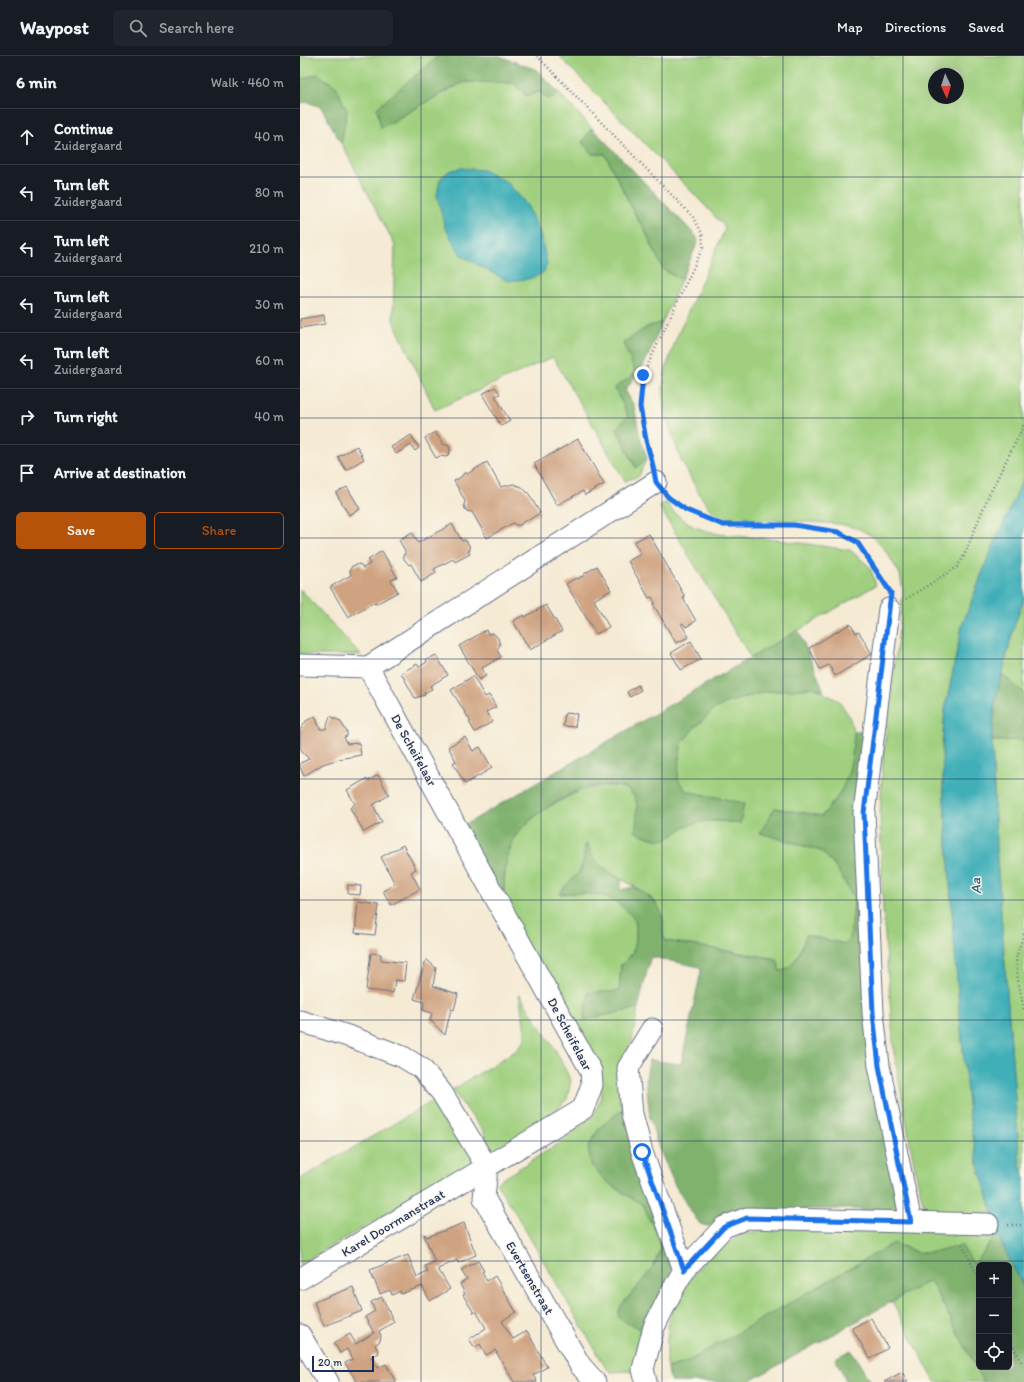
<!DOCTYPE html>
<meta charset="utf-8">
<style>
:root{--surface:#171b24;--page:#20242c;--text:#f1f3f6;--muted:#9ea1a6;--line:#363941;--accent:#b45309}
body{margin:0;font-family:Itim,sans-serif;background:var(--page);color:var(--text)}
.controls{position:absolute;right:12px;bottom:12px;display:grid;overflow:hidden;border-radius:6px;box-shadow:0 4px 16px #0002}
.controls button{width:36px;height:36px;display:grid;place-items:center;padding:0;border:0;border-bottom:1px solid var(--line);background:var(--surface);color:var(--text);font:20px sans-serif}
.compass{position:absolute;left:628px;top:12px;width:36px;height:36px;border-radius:50%;background:var(--surface);box-shadow:0 4px 16px #0002;rotate:176deg}
.scale{position:absolute;left:12px;bottom:10px;width:62px;box-sizing:border-box;padding-left:4px;border:2px solid #1b2f5e;border-top:0;font-size:11px;line-height:14px;white-space:nowrap;color:#1b2f5e;-webkit-text-stroke:3px #fbf7ec;paint-order:stroke}
.stop{position:absolute;width:12px;height:12px;margin:-9px;border:3px solid #1a73e8;border-radius:50%;background:#fff}
.stop.end{background:#1a73e8;border-color:#fff;box-shadow:0 1px 4px #0008}
.list{margin:0;padding:0;list-style:none}
h2{display:flex;justify-content:space-between;align-items:center;height:52px;margin:0;padding:0 16px;font-size:17px}
h2 small{font-size:13px;font-weight:400;color:var(--muted)}
.list li{display:grid;grid-template-columns:26px 1fr auto;gap:12px;align-items:center;box-sizing:border-box;height:56px;padding:0 16px;border-top:1px solid var(--line)}
.list b{display:block;font-size:15px;white-space:nowrap}
.list p{margin:0;font-size:13px;white-space:nowrap;color:var(--muted)}
.list em{font-size:13px;font-style:normal;color:var(--muted)}
.actions{display:flex;gap:8px;padding:12px 16px}
.actions a{flex:1;padding:9px 0;border:1px solid var(--accent);border-radius:6px;text-align:center;font-size:14px;color:var(--accent)}
.actions .main{background:var(--accent);color:#fff}
.icon{flex:none;width:22px;height:22px;fill:none;stroke:currentColor;stroke-width:2;stroke-linecap:round;stroke-linejoin:round}
.map{position:relative;flex:none;width:724px;height:1326px;overflow:hidden}
header{display:flex;align-items:center;gap:24px;box-sizing:border-box;height:56px;padding:0 20px;background:var(--surface);border-bottom:1px solid var(--line)}
header strong{font-size:19px}
nav{display:flex;gap:22px;margin-inline-start:auto;font-size:14px}
.search{width:280px;height:36px;background:var(--page);display:flex;align-items:center;gap:10px;box-sizing:border-box;padding:0 14px;border-radius:6px;color:var(--muted);font-size:15px}
main{display:flex}
aside{flex:1;background:var(--surface)}
.map>svg:first-child{display:block}
</style>
<header>
<strong>Waypost</strong>
<div class="search"><svg class="icon" aria-label="search" viewBox="0 0 24 24"><circle cx="10" cy="10" r="6"/><path d="M15 15l6 6"/></svg>Search here</div>
<nav><a>Map</a><a>Directions</a><a>Saved</a></nav>
</header>
<main>
<aside>
<h2>6 min<small>Walk · 460 m</small></h2>
<ul class="list">
<li><svg class="icon" aria-label="ahead" viewBox="0 0 24 24"><path d="M12 20V5M6 11l6-6 6 6"/></svg><div><b>Continue</b><p>Zuidergaard</p></div><em>40 m</em></li>
<li><svg class="icon" aria-label="left" viewBox="0 0 24 24"><path d="M17 20v-9H6M10 6l-5 5 5 5"/></svg><div><b>Turn left</b><p>Zuidergaard</p></div><em>80 m</em></li>
<li><svg class="icon" aria-label="left" viewBox="0 0 24 24"><path d="M17 20v-9H6M10 6l-5 5 5 5"/></svg><div><b>Turn left</b><p>Zuidergaard</p></div><em>210 m</em></li>
<li><svg class="icon" aria-label="left" viewBox="0 0 24 24"><path d="M17 20v-9H6M10 6l-5 5 5 5"/></svg><div><b>Turn left</b><p>Zuidergaard</p></div><em>30 m</em></li>
<li><svg class="icon" aria-label="left" viewBox="0 0 24 24"><path d="M17 20v-9H6M10 6l-5 5 5 5"/></svg><div><b>Turn left</b><p>Zuidergaard</p></div><em>60 m</em></li>
<li><svg class="icon" aria-label="right" viewBox="0 0 24 24"><path d="M7 20v-9h11M14 6l5 5-5 5"/></svg><div><b>Turn right</b></div><em>40 m</em></li>
<li><svg class="icon" aria-label="arrive" viewBox="0 0 24 24"><path d="M6 21V4h12l-3 4 3 4H6"/></svg><div><b>Arrive at destination</b></div></li>
</ul>
<div class="actions"><a class="main">Save</a><a>Share</a></div>
</aside>
<div class="map">
<svg width="724" height="1326" viewBox="0 0 724 1326">
<rect width="100%" height="100%" fill="#fbf7ec"/>
<filter id="ink" filterUnits="userSpaceOnUse"><feTurbulence type="fractalNoise" baseFrequency=".025" numOctaves="2"/><feDisplacementMap in="SourceGraphic" scale="8" xChannelSelector="R" yChannelSelector="G"/><feConvolveMatrix kernelMatrix="1 2 1 2 8 2 1 2 1" color-interpolation-filters="sRGB"/></filter>
<filter id="wash" filterUnits="userSpaceOnUse"><feTurbulence type="fractalNoise" baseFrequency=".012" numOctaves="4" result="noise"/><feDisplacementMap in="SourceGraphic" scale="16" xChannelSelector="R" yChannelSelector="G"/><feGaussianBlur stdDeviation="0.9" result="paint"/><feColorMatrix in="noise" values="0 0 0 0 0 0 0 0 0 0 0 0 0 0 0 0 0 1.4 0 .05"/><feComposite in="paint" operator="in"/></filter>
<g filter="url(#wash)">
<rect width="100%" height="100%" fill="#f5ead3"/>
<!-- green -->
<path fill="#a0d07f" stroke="#5e806e" fill-rule="evenodd" d="M0,0H138L77,52L81,72L146,35L165,26L214,27L225,39C231,40 235,36 242,36L247,43L260,38L292,72L282,86L292,98H305L339,166L342,167L363,213L381,224L362,267L349,270L323,287L335,315L334,319L315,332L328,360L317,371V373L336,412L347,402L339,420L325,425L253,301L135,354L93,264L95,189L41,87L47,55L17,18L0,24ZM161,112L244,200L247,207L244,216L208,225L183,212L161,199L140,123L149,115Z
M259,0H724V421L688,502L662,570L645,654L642,689L643,729L659,952L669,1058L679,1109L694,1160H644L629,1156L623,1147L615,1114L594,997L583,854L580,760L583,701L593,618L600,567L603,535L600,518L587,497L574,481L559,473L540,468L476,464H434L419,459L409,452L400,439L381,404L364,355L363,331L366,312L376,283L425,173L424,170L396,140ZM634,18H658V42H634Z
M367,446L373,456L394,471L418,478L479,484L550,494L570,511L576,529L451,602L359,450Z
M0,533L61,599H0Z
M724,542V637L702,619L714,571Z
M514,631L539,645L549,660L554,676L553,695L549,716L545,728L538,740L522,760L475,752L461,777L521,795L528,802L539,816L554,842L553,858L550,882L545,888L506,879C503,889 496,906 487,913C485,914 481,915 478,915L477,903L471,902L366,885C359,877 366,859 356,847C343,832 316,822 299,809C293,805 289,795 285,789C284,801 284,812 275,821C269,827 263,831 260,838C273,837 295,837 307,841C316,845 333,857 336,868C337,871 336,876 336,880C336,893 331,902 321,909L319,935L284,964L338,952L330,996L327,1036L307,1126L344,1150L347,1159L358,1178L360,1194L352,1213L321,1250L349,1277L340,1303L332,1315L311,1316L306,1312L210,1148L196,1127L261,1086L295,1057L302,1037L296,1013L203,848L205,814L206,806L214,782L222,772L241,755L281,734L302,730H315L324,731L330,735L334,740L338,750L336,776C345,779 357,786 366,783C373,781 378,774 385,771C403,763 421,764 440,768L444,747L386,735L378,724L379,700L382,687L393,673L415,653L426,647L464,636L502,633Z
M724,684V1124L720,1108L696,791L692,685Z
M219,938L256,995L271,1025L267,1043L250,1061L191,1097L184,1076L152,1034L217,994L225,983L224,968Z
M138,1042L173,1101L170,1114L163,1116L108,1146L0,1208V1123Z
M477,1171H563L697,1178L676,1206L673,1207L661,1190L637,1196L618,1197L603,1190L385,1307L367,1312V1285L369,1263L377,1240L406,1203L440,1179Z
M631,1226L684,1326H635L592,1245L625,1227Z"/>
<!-- forest -->
<path fill="#80b26e" stroke="#4e7066" fill-rule="evenodd" d="M138,0H199L237,14L260,38L247,43L241,36C235,36 231,40 225,39L214,27L165,26L146,35L81,72L77,52Z
M17,18L36,30L47,55L41,87L21,51L7,46L0,47V24Z
M292,72L397,181L398,186L381,224L363,213L342,168L339,166L305,98H292L282,86Z
M362,267L345,307L325,334L334,350L340,381L347,402L336,412L317,373V371L328,360L315,332L333,319L335,315L323,287L349,270Z
M498,574L524,635L514,631L502,633L464,636L426,647L415,653L393,673L382,687L379,700L378,724L386,735L444,747L440,768C421,764 403,763 385,771C378,774 373,781 366,783C357,786 345,779 336,776C335,764 340,751 334,740C326,725 293,728 280,734C262,741 222,766 214,782C204,803 204,826 203,848L158,773Z
M702,619L724,637V684L692,685L695,646Z
M566,674L573,945L599,1153L589,1157L552,1153H495L421,1169L407,1170L400,1168L388,1151L375,1129L358,1090L350,1063L346,1024L349,1004L381,1008L401,915L400,911L352,901L350,903L338,952L284,964L288,937L319,935L321,909C331,902 336,893 336,880C336,876 336,871 336,868C333,857 316,845 306,841C293,836 274,837 260,838C263,831 269,827 275,821C284,812 284,801 285,789L288,788C293,808 306,814 322,824L319,834L334,831C347,839 361,847 363,864C364,871 361,879 366,885L471,902C480,904 479,907 479,915C481,915 485,914 488,912C497,905 503,890 506,879L545,888L550,882L553,858L554,842L539,816L528,802L521,795L460,777L475,752L522,760C527,754 533,747 538,740C550,721 553,698 554,676Z
M328,1049L374,1209L359,1242L349,1277L327,1267L319,1261L318,1257L321,1250L352,1213L360,1194L358,1178L347,1159L344,1150L307,1126L291,1109L288,1091L300,1071Z
M697,1178L724,1232V1326H684L631,1226L625,1227L448,1326H371L367,1312L385,1307L594,1187L618,1197L637,1196L661,1189L673,1207L676,1206ZM679,1209H709V1311H679Z
M551,1294L554,1298L570,1326H547L535,1302Z"/>
<!-- water -->
<path fill="#3fafb8" stroke="#2d6f8b" d="M161,112L183,114L207,126L227,149L240,177L247,207L244,216L237,220L228,223L208,225L183,212L161,199L145,172L137,139L140,123L149,115Z
M724,421V542L714,571L695,646L692,683L696,791L720,1108L724,1124V1232L697,1178L694,1160L678,1109L669,1058L659,952L643,729L642,689L645,654L662,570L688,502Z"/>
<g id="blocks">
<!-- building -->
<path fill="#cfa381" d="M24,259L25,268L0,272V263Z
M195,331L200,338L195,340L210,365L201,370L182,338Z
M135,376L143,388L149,390L150,394L149,398L146,401L140,400L136,402L129,390L125,382Z
M111,379L119,392L115,395L111,389L96,398L91,391Z
M278,383L304,428L285,439L283,435L257,449L234,408Z
M57,390L64,403L46,414L38,401Z
M187,406L201,431L213,428L222,431L229,438L240,457L227,465L225,464L220,469H216L213,467L187,482L172,456L167,455L165,453L164,449L165,445L154,425L161,421L165,416L167,418Z
M47,431L60,453L49,459L36,437Z
M152,468L162,485L164,484L166,485L169,489L170,494L168,495L170,498L155,506L153,503L134,513L136,517L121,526L111,508L109,509L104,503L103,499L105,498V495L99,484L112,476L118,487Z
M349,478L385,541L383,542L396,565L386,571L383,567L381,568L389,581L376,587L353,548L355,547L352,541L349,542L328,505L341,498L334,486Z
M82,495L97,521L91,524L98,536L76,548L73,547L48,561L30,531L51,519L50,514L52,510L60,508L63,512L70,508L68,504Z
M297,510L311,534L294,544L309,571L296,578L266,528L276,522L277,523L285,519L284,518Z
M246,549L262,575L230,594L213,565L224,559L225,561Z
M550,568L556,577L559,576L572,598L535,620L529,609L520,613L509,592Z
M186,574L188,578L193,577L198,582L200,589L197,594L201,601L182,612L186,620L179,624L159,590Z
M391,585L401,603L381,614L371,597Z
M136,599L148,619L130,630L132,633L124,637L125,639L115,642L101,617L117,608L119,611L127,606L126,604Z
M173,620L185,641L189,639L196,651L186,656L192,666L175,676L169,666H171L151,634Z
M338,629L341,634L330,641L327,636Z
M265,657L277,658L275,671L263,670Z
M15,660L20,673H26L30,660L40,665L47,676V680L44,681L47,688L59,687L61,699L39,703L23,708L4,720L0,711V707L9,703L3,697L0,691V674L6,665Z
M165,681L173,695L180,691L192,712L165,728L153,707L156,705L148,691Z
M78,719L89,739L73,749L82,766L64,776L50,752L55,748L47,734L66,723L68,725Z
M103,789L116,813L111,816L120,833L91,849L83,835L95,828L81,801Z
M48,829L61,830L60,839L48,838Z
M58,846L79,849L75,879L55,877Z
M71,897L81,898V904L106,907L104,925L95,924L93,937L66,934Z
M126,903L136,912L133,930L158,938L154,954L151,953L145,979L130,964L132,957L123,954L124,946L114,943Z
M164,1167L176,1199L158,1207L157,1204L138,1213L150,1233L130,1245L122,1230L101,1238L100,1235L92,1239L90,1234L80,1238L70,1214L108,1199L117,1221L128,1216L125,1210L135,1206L124,1179L125,1178L127,1181Z
M178,1205L184,1215L182,1216L187,1225L195,1220L216,1256L202,1265L213,1283L227,1275L247,1311L233,1319L237,1326H214L195,1294L186,1299L180,1288L175,1292L169,1283L186,1272L176,1255L174,1257L163,1239L165,1238L160,1228L167,1224L161,1214Z
M53,1231L62,1255L24,1270L14,1246Z
M82,1241L94,1266L79,1275L81,1280L80,1285L75,1289L79,1297L71,1301L78,1312L86,1308L96,1326H57L45,1307L53,1303L47,1293L40,1297L34,1287L50,1278L56,1288L74,1277L65,1261L75,1255L71,1246Z
M571,1262L588,1292L570,1303L552,1272Z
M602,1316L608,1326H584Z"/>
</g>
</g>
<g filter="url(#ink)">
<use href="#blocks" fill-opacity="0" stroke="#677087" stroke-width="1"/>
<g fill="none" stroke-linecap="round" stroke-linejoin="round">
<defs>
<path id="street" d="M589,553L564,757L573,957L579,1010L611,1166
M0,609L68,611L356,426
M0,965L51,981L103,1001L121,1012L142,1037L187,1111
M352,973L328,1012L332,1058L342,1096L384,1214
M187,1111L184,1142L280,1309L295,1326
M0,1223L283,1053L292,1029L291,1015L68,611
M0,1279L28,1326
M346,1326L343,1313L354,1271L373,1233L384,1214L424,1171L447,1162L688,1168"/>
</defs>
<!-- street casing -->
<use href="#street" stroke="#677087" stroke-width="23"/>
<!-- path -->
<path stroke="#677087" stroke-width="2.5" stroke-dasharray="1 3" stroke-linecap="butt" d="M237,0L393,161L402,177L403,191L343,319L340,351L346,384L352,406
M369,442L386,454L423,469H494L538,476L557,486L588,534
M606,543L657,511L664,500L688,441L724,369
M724,878L716,902L718,924L724,954
M708,1169H724
M662,1188L679,1222
M709,1284L724,1310"/>
<!-- street -->
<use href="#street" stroke="#fff" stroke-width="21"/>
</g>
</g>
<g fill="none" stroke-linecap="round" stroke-linejoin="round" filter="url(#ink)">
<!-- route -->
<path stroke="#1a73e8" stroke-width="5" d="M342,1096L384,1214L424,1171L447,1162L611,1166L579,1010L573,957L564,757L591,537L557,486L538,476L494,469H423L386,454L368,441L356,426L352,406L346,384L340,351L343,319"/>
</g>
<!-- grid -->
<path fill="none" stroke="#1b2f5e" stroke-width="1" stroke-opacity="0.55" d="M121,0V1326M241,0V1326M362,0V1326M483,0V1326M603,0V1326M0,121H724M0,241H724M0,362H724M0,482H724M0,603H724M0,723H724M0,844H724M0,964H724M0,1085H724M0,1205H724"/>
<g text-anchor="middle" dominant-baseline="central" stroke-width="3" stroke-linejoin="round" paint-order="stroke">
<!-- street labels -->
<g font-size="13" fill="#1b2f5e" stroke="#fbf7ec">
<text transform="translate(114 694) rotate(61)">De Scheifelaar</text>
<text transform="translate(270 978) rotate(62)">De Scheifelaar</text>
<text transform="translate(93 1167) rotate(-31)">Karel Doormanstraat</text>
<text transform="translate(230 1222) rotate(60)">Evertsenstraat</text>
</g>
<!-- water labels -->
<g font-size="14" font-style="italic" fill="#285c7e" stroke="#fbf7ec">
<text transform="translate(676 830) rotate(-94)">Aa</text>
</g>
</g>
</svg>
<div class="controls">
<button>+</button>
<button>−</button>
<button><svg class="icon" aria-label="locate" viewBox="0 0 24 24"><circle cx="12" cy="12" r="6"/><path d="M12 2v4M12 18v4M2 12h4M18 12h4"/></svg></button>
</div>
<svg class="compass" viewBox="-18 -18 36 36"><path d="M0-13l5 13h-10z" fill="#e53935"/><path d="M0 13l5-13h-10z" fill="#9ea1a6"/></svg>
<div class="scale">20 m</div>
<div class="stop" style="left:342px;top:1096px"></div>
<div class="stop end" style="left:343px;top:319px"></div>
</div>
</main>
